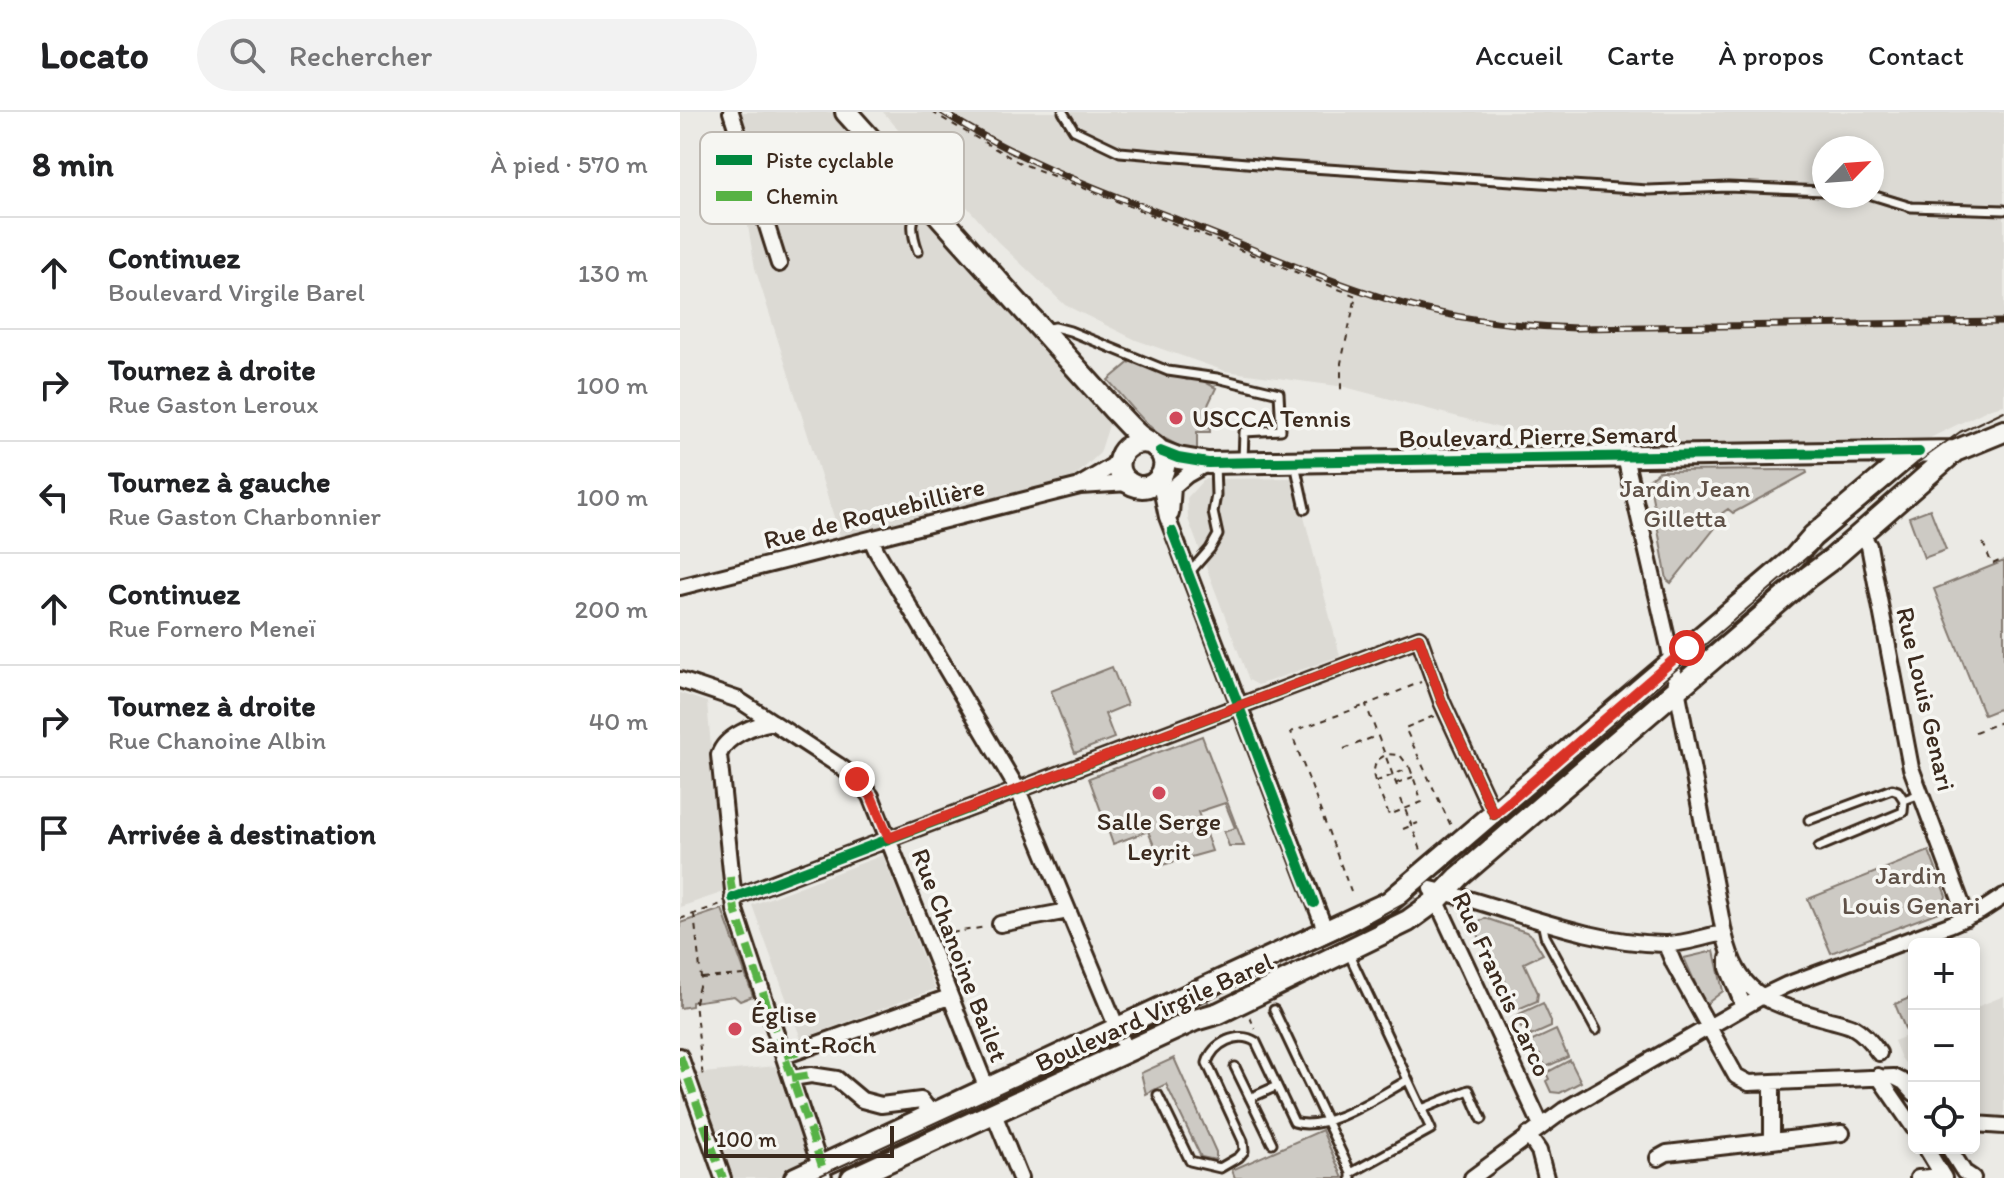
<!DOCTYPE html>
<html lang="fr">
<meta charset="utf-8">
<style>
:root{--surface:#fff;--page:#f2f2f2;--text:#202124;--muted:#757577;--line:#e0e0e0}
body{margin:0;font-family:Itim,sans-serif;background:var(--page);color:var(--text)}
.controls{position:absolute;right:24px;bottom:24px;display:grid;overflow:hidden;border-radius:12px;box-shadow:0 4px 12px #0003}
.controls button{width:72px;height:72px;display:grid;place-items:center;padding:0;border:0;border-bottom:2px solid var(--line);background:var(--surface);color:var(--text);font:40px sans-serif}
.compass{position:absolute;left:1132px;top:24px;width:72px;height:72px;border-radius:50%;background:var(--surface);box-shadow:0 4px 12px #0003;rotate:65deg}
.scale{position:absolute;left:24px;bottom:20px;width:190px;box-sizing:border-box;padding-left:8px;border:4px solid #3b2a1e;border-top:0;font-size:22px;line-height:28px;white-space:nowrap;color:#3b2a1e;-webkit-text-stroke:6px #f6f6f2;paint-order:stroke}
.stop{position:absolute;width:24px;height:24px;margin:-18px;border:6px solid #d93025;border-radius:50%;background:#fff}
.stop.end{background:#d93025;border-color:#fff;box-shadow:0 2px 8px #0008}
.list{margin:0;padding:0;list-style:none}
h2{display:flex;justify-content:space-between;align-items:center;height:104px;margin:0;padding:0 32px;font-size:34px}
h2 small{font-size:26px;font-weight:400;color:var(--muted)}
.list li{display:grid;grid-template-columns:52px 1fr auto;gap:24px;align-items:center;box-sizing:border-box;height:112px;padding:0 32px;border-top:2px solid var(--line)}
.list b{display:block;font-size:30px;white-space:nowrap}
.list p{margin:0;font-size:26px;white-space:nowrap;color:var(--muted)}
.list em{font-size:26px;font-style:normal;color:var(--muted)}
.icon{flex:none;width:44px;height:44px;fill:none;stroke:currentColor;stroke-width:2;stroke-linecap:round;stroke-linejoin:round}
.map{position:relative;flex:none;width:1324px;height:1066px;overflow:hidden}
header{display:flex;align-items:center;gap:48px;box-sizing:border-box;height:112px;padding:0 40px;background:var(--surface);border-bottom:2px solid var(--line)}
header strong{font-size:38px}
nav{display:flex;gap:44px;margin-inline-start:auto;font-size:28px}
.search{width:560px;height:72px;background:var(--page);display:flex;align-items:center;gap:20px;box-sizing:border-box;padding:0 28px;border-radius:44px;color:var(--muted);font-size:30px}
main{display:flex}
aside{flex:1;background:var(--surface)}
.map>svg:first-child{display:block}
</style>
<header>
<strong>Locato</strong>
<div class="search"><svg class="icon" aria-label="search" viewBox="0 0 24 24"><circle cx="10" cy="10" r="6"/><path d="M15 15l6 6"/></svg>Rechercher</div>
<nav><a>Accueil</a><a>Carte</a><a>À propos</a><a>Contact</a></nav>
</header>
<main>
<aside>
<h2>8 min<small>À pied · 570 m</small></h2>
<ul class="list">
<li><svg class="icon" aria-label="ahead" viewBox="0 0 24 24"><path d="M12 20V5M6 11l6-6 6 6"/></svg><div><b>Continuez</b><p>Boulevard Virgile Barel</p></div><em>130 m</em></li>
<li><svg class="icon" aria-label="right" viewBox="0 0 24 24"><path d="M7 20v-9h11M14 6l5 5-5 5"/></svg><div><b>Tournez à droite</b><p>Rue Gaston Leroux</p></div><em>100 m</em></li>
<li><svg class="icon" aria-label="left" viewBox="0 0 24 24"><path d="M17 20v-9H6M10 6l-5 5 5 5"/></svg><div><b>Tournez à gauche</b><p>Rue Gaston Charbonnier</p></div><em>100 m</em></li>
<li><svg class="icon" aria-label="ahead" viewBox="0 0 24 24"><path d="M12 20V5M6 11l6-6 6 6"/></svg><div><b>Continuez</b><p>Rue Fornero Meneï</p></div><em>200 m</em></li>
<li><svg class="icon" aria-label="right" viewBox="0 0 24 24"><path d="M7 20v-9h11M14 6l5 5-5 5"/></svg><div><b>Tournez à droite</b><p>Rue Chanoine Albin</p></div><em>40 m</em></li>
<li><svg class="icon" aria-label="arrive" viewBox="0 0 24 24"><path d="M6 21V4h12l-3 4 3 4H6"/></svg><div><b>Arrivée à destination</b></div></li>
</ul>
</aside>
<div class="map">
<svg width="1324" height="1066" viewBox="0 0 1324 1066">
<rect width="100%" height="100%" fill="#ebeae5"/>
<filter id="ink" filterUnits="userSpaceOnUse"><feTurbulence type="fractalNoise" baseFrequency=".0125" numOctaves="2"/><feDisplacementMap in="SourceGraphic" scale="16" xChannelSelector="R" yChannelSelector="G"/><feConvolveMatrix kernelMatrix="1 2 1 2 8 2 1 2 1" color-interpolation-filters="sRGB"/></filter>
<g filter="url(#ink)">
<!-- built -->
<path fill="#dcdad4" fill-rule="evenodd" d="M49,0H155L430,310L420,341L392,367L160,424L75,156Z
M203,0H1324V293L1311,296L1244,329L885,333V327H862L665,275L545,259L456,228L385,193L318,130ZM1144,36H1192V84H1144Z
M614,366L660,544L578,573L569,568L508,407L507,386L524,367Z
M0,581L27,590L44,780L0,795Z
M203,743L255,877L121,927L72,793Z
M1324,884V1005H1302L1294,1004V896Z
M1234,921V962L1221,946L1214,929Z
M96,954L129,1050L96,1066H49L13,962Z"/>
<!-- green -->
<path fill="#cdcac4" stroke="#847a71" stroke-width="2" d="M451,249L507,268L516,265L536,276L528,293L530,320H517V338C478,335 453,295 428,268Z
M1126,358L1127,361L1053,401L1048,397L1030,410L1035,416L991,471L987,468L969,367L979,359Z
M1250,397L1266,438L1244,446L1229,405Z
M1135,434L1144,444L1023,549L1013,538Z
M1324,449V595L1304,603L1254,477Z
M432,555L447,593L425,602L434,626L395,641L371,579Z
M969,577L977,587L778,758L770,749Z
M522,624L564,734H549L544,720L555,716L545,691L518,700L532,739L482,753L468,719L433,732L409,666Z
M1249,739L1266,784L1261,799L1151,841L1128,787Z
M732,781L739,792L679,827L674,814Z
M42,797L73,884L60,889L54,884L12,890V894L0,896V811Z
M805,806L846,820L852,824L863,842L844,851L858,881L857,889L838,897L820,858L815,860L796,818L795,813Z
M1034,839L1043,879L1025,893L1004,846Z
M525,883L530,895L174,1060L168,1048Z
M1234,884V915L1226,919L1215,892Z
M863,891L871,909V915L851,924L846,914L841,916L837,903Z
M876,918L888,945L866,955L860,943L854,945L848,931Z
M494,946L536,1040V1048L521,1045L486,972L466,982L461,961Z
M890,948L901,970L880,981L871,980L866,969L869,967L866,961Z
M642,1018L663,1066H555L552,1058Z"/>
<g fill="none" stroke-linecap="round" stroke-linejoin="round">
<defs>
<path id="lane" d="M383,0L394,18L440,40L601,54L968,78L1048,75L1144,79
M1192,83L1231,95L1324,98
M238,139C231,119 229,106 244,89
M365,217L375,215L390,219L488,259L537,266L599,281L601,318L564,320L563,348
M615,352L625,397
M510,460L530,437L538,423L533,400L536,383L535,351
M1129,708L1212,677L1218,679L1224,688L1240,682
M1139,735L1223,700L1224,688
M862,810L865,824L916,918
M669,842L751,1017L671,1061V1066
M594,898L671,1061
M555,955L592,1031
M478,983L510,1049L540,1056L559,1045L564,1039L563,1029L527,951C533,931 558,918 576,930L614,1010C646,1021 700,983 728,968
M570,986L597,974
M742,997L789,978L802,1007"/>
<path id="street" d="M51,0L99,152
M945,345L989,535L1044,821C1059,885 1087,890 1143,906C1153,909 1164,911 1173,915C1184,921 1192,931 1199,941
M479,367L487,405L646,820
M400,373L432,354L439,346
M491,402L493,375L507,363L528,351
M1182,422L1189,434L1231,656L1287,806
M191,427L197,440L338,678L447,940
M0,475L400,374L449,371
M0,568L59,588L158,653L177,667L191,684L307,977
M93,610C74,613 45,624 39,643L55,798L144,1066
M751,777C828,795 904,831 984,832C1003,833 1025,824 1044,821
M753,781L861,1013
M53,786L739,526L762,590L814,703
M320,812L388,799
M986,833L994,852L1056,964L1069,971L1214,965L1224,970L1234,981
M1048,846V856L1064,895
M0,944L43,1066
M104,944L269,885
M1198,964L1234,1016
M112,966L131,963L157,967L182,988L201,993L241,988L253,1003
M314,1002L340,1066
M1294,1012L1324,1014
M848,1023L859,1039L866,1066
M1092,1029L1162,1021
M1246,1036L1264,1066
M1269,1036L1284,1060L1293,1066
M978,1046L987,1041L1092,1029V971
M792,1066L884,998L1081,885L1106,873L1269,813L1301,799L1324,784
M1238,1066L1263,1064"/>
<path id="secondary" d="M166,0L434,298C443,307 451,317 461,325C468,330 476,333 481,341C492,359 473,382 453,373C426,361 440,325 469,331
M480,339L498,346L528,351L1275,339
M115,1066L709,790L1114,446L1133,424L1223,348L1239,340
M172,1066L515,908L539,901L728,809L757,788L779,765L1129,464L1152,447L1275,339L1324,319"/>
</defs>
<!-- lane casing -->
<use href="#lane" stroke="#3b2a1e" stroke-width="13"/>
<!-- street casing -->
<use href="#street" stroke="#3b2a1e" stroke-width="20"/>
<!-- secondary casing -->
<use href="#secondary" stroke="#3b2a1e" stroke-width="26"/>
<!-- path -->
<path stroke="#3b2a1e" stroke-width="2" stroke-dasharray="6 6" stroke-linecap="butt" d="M252,0L338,50L676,184L661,251V282
M1303,431L1312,452L1324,447
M754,604L725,616L772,716
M1295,620L1324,609
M664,637L696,624
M730,656L742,690L709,703L695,670Z
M695,669L693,662L696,649L707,642L720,643L729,655
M717,671L733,665
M717,674L686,593L741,570
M721,687L741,738
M723,717L738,711
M671,780L611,620L686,593
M14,802L21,866L15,890L23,967
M0,807L41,792
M260,823L305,815
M22,866L64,863
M570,905L575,917"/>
<!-- lane -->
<use href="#lane" stroke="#f6f6f2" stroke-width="7"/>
<!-- street -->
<use href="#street" stroke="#f6f6f2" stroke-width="14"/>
<!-- secondary -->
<use href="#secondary" stroke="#f6f6f2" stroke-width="20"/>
<!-- tram -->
<path stroke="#3b2a1e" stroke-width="2" d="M135,1066L673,819L724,791L1237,351L1280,320L1324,299"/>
<defs>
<path id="rail" d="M263,0C339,49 422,79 506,111C574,137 641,167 710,188C771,207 833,214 896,216L1324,210"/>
</defs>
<!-- rail casing -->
<use href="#rail" stroke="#3b2a1e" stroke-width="7"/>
<!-- rail -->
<use href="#rail" stroke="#f6f6f2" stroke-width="4" stroke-dasharray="12" stroke-linecap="butt"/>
<!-- quiet -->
<path stroke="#57b245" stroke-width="8" stroke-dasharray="16 8" stroke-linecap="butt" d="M50,765L55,798L142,1054
M0,944L43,1066
M104,944L131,935
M112,966L131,963"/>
<defs>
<path id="cycleway" d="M480,339L498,346L528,351L1239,340
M492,419L634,791
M53,786L739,526L762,590L814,703"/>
</defs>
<!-- cycleway casing -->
<use href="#cycleway" stroke="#f6f6f2" stroke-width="15"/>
<!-- cycleway -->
<use href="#cycleway" stroke="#00873e" stroke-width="10"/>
</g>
</g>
<g fill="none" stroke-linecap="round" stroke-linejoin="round" filter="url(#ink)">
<!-- route -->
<path stroke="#d93025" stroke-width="10" d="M177,667L191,684L209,726L739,526L762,590L814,703L1007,536"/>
</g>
<!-- markers -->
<g fill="#d1495b" stroke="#f6f6f2" stroke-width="3">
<circle cx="496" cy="306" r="8"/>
<circle cx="479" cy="681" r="8"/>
<circle cx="55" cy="917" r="8"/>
</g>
<g text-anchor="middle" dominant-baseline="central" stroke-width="7" stroke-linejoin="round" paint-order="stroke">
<!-- poi labels -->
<g font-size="26" fill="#3b2a1e" stroke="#f6f6f2" text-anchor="start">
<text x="512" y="306">USCCA Tennis</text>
<text x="479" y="709" text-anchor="middle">Salle Serge<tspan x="479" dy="30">Leyrit</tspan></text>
<text x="71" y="902">Église<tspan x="71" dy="30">Saint-Roch</tspan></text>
</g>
<!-- street labels -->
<g font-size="26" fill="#3b2a1e" stroke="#f6f6f2">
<text transform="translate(858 324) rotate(-1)">Boulevard Pierre Semard</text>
<text transform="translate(194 401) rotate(-14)">Rue de Roquebillière</text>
<text transform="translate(1246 587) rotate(77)">Rue Louis Genari</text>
<text transform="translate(280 843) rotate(69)">Rue Chanoine Bailet</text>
<text transform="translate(822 872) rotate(65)">Rue Francis Carco</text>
<text transform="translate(474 900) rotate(-24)">Boulevard Virgile Barel</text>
</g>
<!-- park labels -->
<g font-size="26" fill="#605248" stroke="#f6f6f2">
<text x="1005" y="376">Jardin Jean<tspan x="1005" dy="30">Gilletta</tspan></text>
<text x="1231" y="763">Jardin<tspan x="1231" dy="30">Louis Genari</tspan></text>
</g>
</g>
<!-- legend -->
<rect x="20" y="20" width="264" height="92" rx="12" fill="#f6f6f2" stroke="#beb9b2" stroke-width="2"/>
<rect x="36" y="43" width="36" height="10" fill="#00873e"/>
<rect x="36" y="79" width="36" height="10" fill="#57b245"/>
<g font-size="22" fill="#3b2a1e">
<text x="86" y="56">Piste cyclable</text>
<text x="86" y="92">Chemin</text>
</g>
</svg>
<div class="controls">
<button>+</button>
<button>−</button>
<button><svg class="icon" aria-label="locate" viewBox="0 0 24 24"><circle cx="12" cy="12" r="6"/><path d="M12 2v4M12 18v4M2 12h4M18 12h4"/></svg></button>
</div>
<svg class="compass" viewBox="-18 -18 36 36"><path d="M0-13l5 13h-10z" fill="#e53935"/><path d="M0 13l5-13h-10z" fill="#757577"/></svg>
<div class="scale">100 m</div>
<div class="stop" style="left:1007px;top:536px"></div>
<div class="stop end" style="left:177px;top:667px"></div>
</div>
</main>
